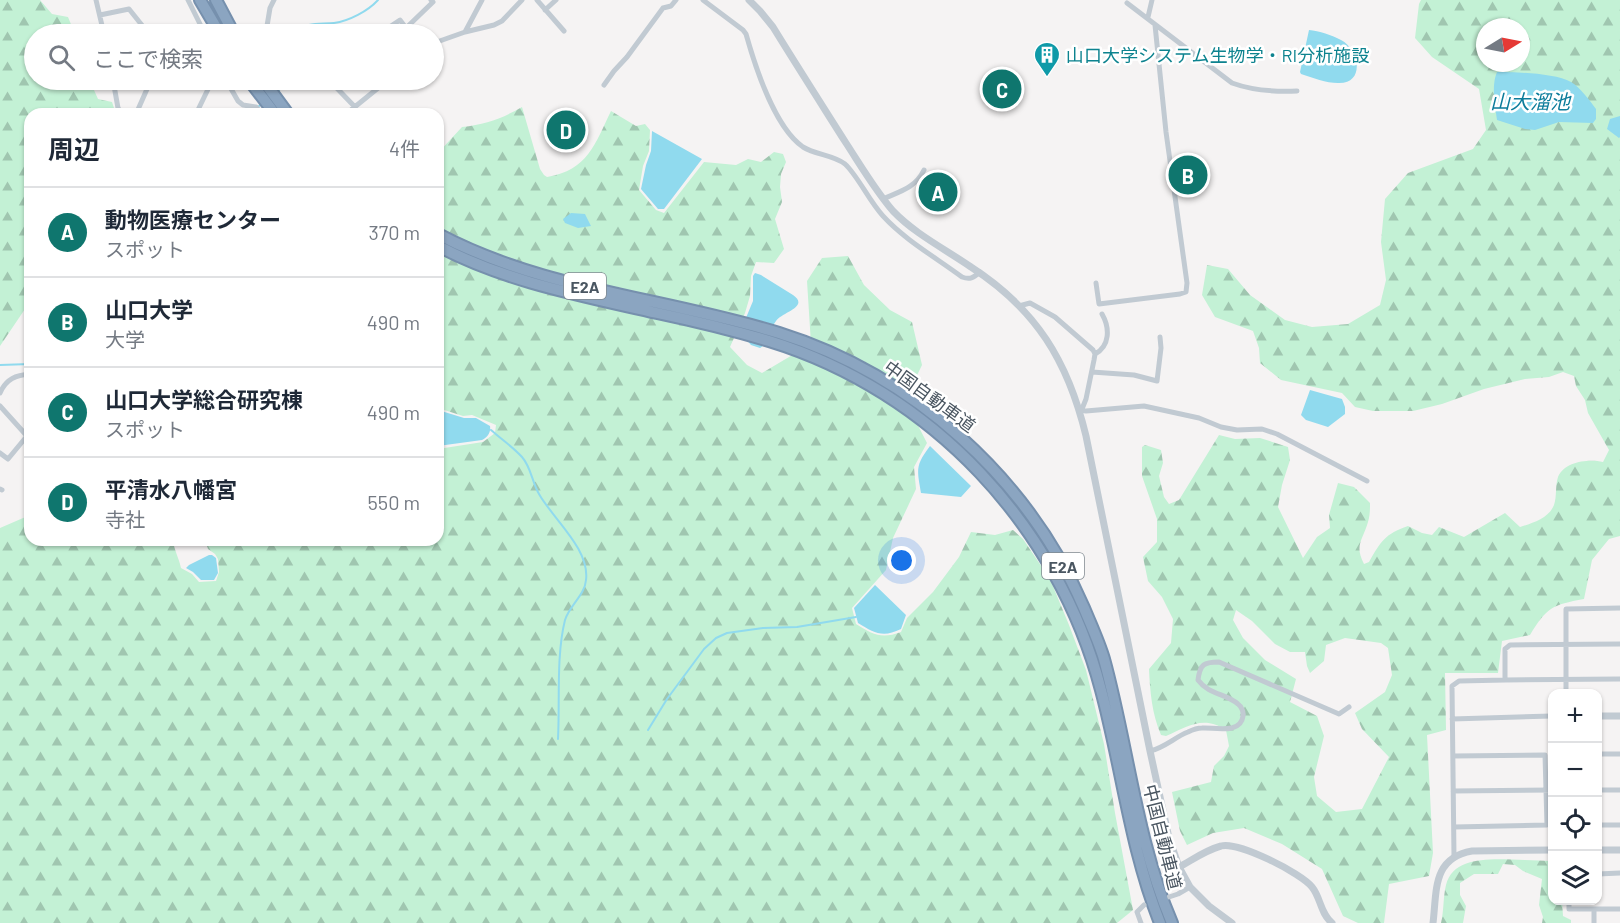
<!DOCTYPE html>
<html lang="ja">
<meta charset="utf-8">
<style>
:root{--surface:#fff;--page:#f2f2f3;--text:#1f2937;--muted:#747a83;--line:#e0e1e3;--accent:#0f766e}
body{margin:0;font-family:Barlow,"Noto Sans JP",sans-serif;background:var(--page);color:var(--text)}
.controls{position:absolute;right:18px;bottom:18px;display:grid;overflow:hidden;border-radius:12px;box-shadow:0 2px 4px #0004}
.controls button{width:54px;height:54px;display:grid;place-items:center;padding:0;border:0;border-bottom:2px solid var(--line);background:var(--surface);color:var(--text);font:30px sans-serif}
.compass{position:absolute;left:1476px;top:18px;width:54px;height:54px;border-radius:50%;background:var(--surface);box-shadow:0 2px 4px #0004;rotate:80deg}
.you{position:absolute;left:902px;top:561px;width:21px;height:21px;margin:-15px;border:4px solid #fff;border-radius:50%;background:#1a73e8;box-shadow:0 0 0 9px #1a73e833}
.badge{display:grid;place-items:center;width:39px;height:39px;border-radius:50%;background:var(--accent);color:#fff;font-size:20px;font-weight:700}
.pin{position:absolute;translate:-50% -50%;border:3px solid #fff;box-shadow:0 2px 6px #0006}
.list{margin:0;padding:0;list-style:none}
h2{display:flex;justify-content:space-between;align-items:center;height:78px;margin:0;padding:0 24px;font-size:26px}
h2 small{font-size:20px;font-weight:400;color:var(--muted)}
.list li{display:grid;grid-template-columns:39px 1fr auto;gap:18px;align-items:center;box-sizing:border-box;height:90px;padding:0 24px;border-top:2px solid var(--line)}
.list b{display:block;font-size:22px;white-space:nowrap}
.list p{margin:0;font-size:20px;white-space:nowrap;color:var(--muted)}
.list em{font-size:20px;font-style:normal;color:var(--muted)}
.icon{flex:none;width:33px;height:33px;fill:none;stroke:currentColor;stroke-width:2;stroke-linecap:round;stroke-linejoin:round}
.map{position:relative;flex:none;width:1620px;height:923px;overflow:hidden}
.search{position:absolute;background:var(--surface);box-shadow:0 2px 4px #0004;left:24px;top:24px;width:420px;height:66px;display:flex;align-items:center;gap:15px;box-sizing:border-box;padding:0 21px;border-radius:33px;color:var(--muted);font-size:22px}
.panel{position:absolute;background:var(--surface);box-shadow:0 2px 4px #0004;left:24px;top:108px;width:420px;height:438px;border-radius:18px}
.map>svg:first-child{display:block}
</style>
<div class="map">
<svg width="1620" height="923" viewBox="0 0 1620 923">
<defs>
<pattern id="forest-firs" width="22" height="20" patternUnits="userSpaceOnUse" patternTransform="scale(1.5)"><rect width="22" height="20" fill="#c3f1d5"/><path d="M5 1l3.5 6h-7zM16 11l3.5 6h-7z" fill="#a0c6b0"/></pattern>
</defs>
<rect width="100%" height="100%" fill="#f5f3f3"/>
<!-- forest -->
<path fill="url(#forest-firs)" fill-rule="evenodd" d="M0,0H40L52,14L68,17L75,34H34V80H74L76,90H94L98,99L112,102L116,114H30V305L25,309L0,346Z
M1421,0H1620V536L1609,539L1592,560L1584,599C1552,605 1547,607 1530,635L1502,641L1498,673H1445L1446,730L1427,735L1433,853L1429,876L1389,884L1384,923H1358L1343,916L1322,869L1282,844L1244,828L1213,833L1187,845L1180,831L1172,792L1211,782L1214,766L1224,756L1229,746L1226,730C1204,715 1188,726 1166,736L1161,735C1152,714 1150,692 1149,669L1171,643L1173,619L1162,597L1148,581L1143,557L1157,542V519L1142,476V447L1145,445L1161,450L1163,463L1159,476L1164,497L1169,504L1179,500L1219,435L1235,439L1260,438L1288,447L1290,460L1282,485L1278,507L1303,558L1317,537L1330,528L1329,515L1338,483L1354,487L1370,503C1370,509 1370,516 1368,522C1363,540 1354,545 1364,564L1369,562C1381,541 1385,534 1408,526L1422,533L1432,535L1439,527L1464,537L1505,513L1520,527C1533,523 1549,518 1554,505C1557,497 1555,486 1558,477C1565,461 1589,459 1603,462L1609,450L1588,413L1585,400L1576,386L1574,376L1563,372L1549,377L1525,379L1484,389L1442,404L1413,411H1373L1355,407L1342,393L1281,380L1260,363L1259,348L1253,331L1215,317L1202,295L1207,265L1228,269L1250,295L1285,320L1312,327L1348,324L1380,305L1386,280L1381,242L1385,199L1408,173L1473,149L1486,130L1479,89L1432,57L1415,38L1419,4ZM1485,27H1521V63H1485ZM1236,610L1252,621L1275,644L1290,652H1305L1307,666L1310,673L1324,661L1326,645L1345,638L1381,643L1388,648L1392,675L1385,692L1355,713L1362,729L1389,757L1362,809L1336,812L1317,796L1314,777L1324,736L1317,716L1290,702L1296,679L1265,660L1243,638L1233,620Z
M522,107L540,169L544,175L547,177C588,170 595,144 611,111L636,126L645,124L650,130L649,151L643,166L639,190L656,210L664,213L704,162L736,165L748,159L761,162L774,152L783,154L786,162L781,174L780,187L782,202L775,219L784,249L774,263L756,262L751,276L750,296L745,313L730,347L747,365L762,373L811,344L807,281L822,258L848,256L864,285L890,310L912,322L922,365L905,400L927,443L914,467L916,489L893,538L886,570L852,608L856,624C873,635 882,639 901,632L907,618L933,592L959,557L971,532L995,535L1013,530L1023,539L1050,579L1069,625L1086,670L1104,744L1115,813L1133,910L1117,923H0V528L30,515V540H173C174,550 179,558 181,568L192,574L199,582L216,581L219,572L218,559L215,554L208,549L205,540H344L353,546L358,544V540H438V449L483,442L495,433L496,425L472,415L463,416L438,408V153L462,127C486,124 501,119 522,107Z
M1525,860L1552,861V900L1562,901L1563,916L1571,920V923H1542L1543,917L1539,905L1542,879L1523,871L1515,865L1503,864L1498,874H1474L1460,883V895L1466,906L1463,923H1441C1444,910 1443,897 1446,885C1454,853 1500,860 1525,860Z"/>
<!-- water -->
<path fill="#90daee" d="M1309,30C1319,31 1332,35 1341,40C1359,49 1366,84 1338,83C1326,83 1313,78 1301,74L1300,72Z
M1497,72C1515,72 1555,73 1571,82C1580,87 1590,101 1596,109V119L1593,123L1559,122L1535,130L1525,129L1497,120C1495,105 1491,86 1497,72Z
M1620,116V137L1619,138L1607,129L1610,119Z
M652,131L702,159L664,209H658L641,189L646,165L651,151Z
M571,213L585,214L591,226L578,228L565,223L563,219Z
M755,273L761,275L793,295C810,307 782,312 776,321C771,327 769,337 766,344L760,348L751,345L745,338L743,325L753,301V276Z
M1310,390L1342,399L1345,407V414L1328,427L1306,420L1301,415Z
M438,410L464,418H476L490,426C491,432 488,437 482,440L438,446Z
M930,446L971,486L961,497L921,493C917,469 915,466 930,446Z
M209,555H212L216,558L218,573L214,580H201L193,572L186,568L189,565Z
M875,585L906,615L901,629C883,638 874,633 858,623L854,608Z"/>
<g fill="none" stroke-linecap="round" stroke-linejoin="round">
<!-- stream -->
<path stroke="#90daee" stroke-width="2" d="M306,34L309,25C317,23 325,24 334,23C349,21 368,11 378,0
M276,93L289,80
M251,114L253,110L262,104
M0,365L30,364
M491,430C501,439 513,447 522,457C531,467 532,482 539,494C553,519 590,549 586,580C585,595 569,606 565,620C556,656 560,701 558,739
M648,730L667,699L704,649L716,638L727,633L763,628L797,627L856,617"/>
<defs>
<path id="motorway" d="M200,0L220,34
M216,0L234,34
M249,80L275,114
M263,80L288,114
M438,234C543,290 666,298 779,333C913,375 1028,478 1084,608C1091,625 1099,642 1104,659C1128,746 1136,839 1172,923
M438,246C506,282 583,296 657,313C695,321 732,330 769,341C932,391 1058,526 1101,690C1122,768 1130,848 1160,923"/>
</defs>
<!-- motorway casing -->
<use href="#motorway" stroke="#7690ad" stroke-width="14"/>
<!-- minor -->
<path stroke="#c1cad2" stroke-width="5" d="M96,0L104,34
M188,0L205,34
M537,0L564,31
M703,0L743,30L746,34C755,66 775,128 803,147C816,155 833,155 845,164C858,176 869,201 883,216C905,240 935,257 962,277C970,280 973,278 980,272
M1127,3L1232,83C1254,91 1275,92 1297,91
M545,10L556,0
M100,15L129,9L149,34
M1148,17L1152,0
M267,26L270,8L274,0
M267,26L278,34
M465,32L482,0
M261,34L267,26
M379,34L400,20L406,28
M411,34L406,28L433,2L431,0
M434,43L465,32L494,25L502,21L522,0
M113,80L118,108L122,114
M205,80L211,83L217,80
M226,80L238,101L243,105L256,107L262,114
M329,80L355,107
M604,85L614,71L627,57L663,8L671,6L676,0
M136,114L151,80
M196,114L211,83
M346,114L388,80
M883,199C901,191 915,188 924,170
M1096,283L1099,304L1180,294L1186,292L1187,283L1166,132L1155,25
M1019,306L1030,303L1055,317L1093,350L1095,354L1094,360L1086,399L1082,409
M1095,354C1110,346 1110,328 1102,314
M1092,372L1134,375L1157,381L1161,348L1160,337
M0,393C6,379 16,375 30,374
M0,406L27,436L8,459L0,453
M1079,410L1086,411L1144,406L1199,418L1221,427L1237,430L1262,429L1277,434L1367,481
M0,489L2,490
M1505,680L1620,679
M1566,694V609L1620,608
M1452,719L1552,716
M1150,751C1164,748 1175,737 1188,732C1192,730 1197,728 1202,728C1213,727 1241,735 1243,716C1244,712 1241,706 1238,704C1225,693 1209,695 1198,680C1200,664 1204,662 1219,662L1339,714L1349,707
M1598,754H1620
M1453,756L1545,755L1547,825L1454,827
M1598,790H1620
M1453,791L1552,790
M1598,825H1620
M1454,857L1452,686L1459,681L1505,680V649L1510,645L1620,644
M1598,874L1620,873
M1169,897L1178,894L1190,887
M1569,900V909H1620
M1594,909V923
M1141,923L1137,912L1144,905"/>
<!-- tertiary -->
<path stroke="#c1cad2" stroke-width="7" d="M749,0L760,11L773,27C797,66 822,105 846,143C861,166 875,190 893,211C915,234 945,249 971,267C1036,309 1068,361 1086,436L1150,751L1169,838L1179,867L1190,887L1209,906L1232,923
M1598,716H1620
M1598,850H1620
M1179,867C1192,860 1206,850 1221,846C1238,841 1301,873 1312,887C1321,898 1320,913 1332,923
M1433,923C1437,891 1432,858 1472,851L1552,850"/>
<!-- motorway -->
<use href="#motorway" stroke="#8ba5c1" stroke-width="10"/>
</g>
<!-- icons -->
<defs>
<symbol id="building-pin" viewBox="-11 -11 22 30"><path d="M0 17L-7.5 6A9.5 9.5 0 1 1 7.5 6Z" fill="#0f9aa8" stroke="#fff"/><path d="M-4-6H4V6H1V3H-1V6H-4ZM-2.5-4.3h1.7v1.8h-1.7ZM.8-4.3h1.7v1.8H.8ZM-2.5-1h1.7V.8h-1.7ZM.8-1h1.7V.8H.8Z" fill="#fff"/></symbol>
</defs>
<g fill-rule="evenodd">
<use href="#building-pin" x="1032" y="40" width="30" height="40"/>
</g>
<g text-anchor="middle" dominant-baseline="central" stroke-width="5" stroke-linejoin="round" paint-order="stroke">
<!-- shield labels -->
<g fill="#fff" stroke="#808990" stroke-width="1.5">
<rect x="564" y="273" width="42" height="26" rx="4.5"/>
<rect x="1042" y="553" width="42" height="26" rx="4.5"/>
</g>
<g font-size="16" font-weight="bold" fill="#4a5661">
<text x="585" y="286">E2A</text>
<text x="1063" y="566">E2A</text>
</g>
<!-- culture labels -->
<g font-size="18" fill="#0d838f" stroke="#fff" text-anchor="start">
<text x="1066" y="55">山口大学システム生物学・RI分析施設</text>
</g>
<!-- street labels -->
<g font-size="18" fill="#4a5661" stroke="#fff">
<text transform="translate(930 396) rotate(36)">中国自動車道</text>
<text transform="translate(1163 837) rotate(76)">中国自動車道</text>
</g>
<!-- water labels -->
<g font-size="20" font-style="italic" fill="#0c7c9b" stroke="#fff">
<text x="1530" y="101">山大溜池</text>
</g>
</g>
</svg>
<div class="controls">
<button>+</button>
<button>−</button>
<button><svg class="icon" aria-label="locate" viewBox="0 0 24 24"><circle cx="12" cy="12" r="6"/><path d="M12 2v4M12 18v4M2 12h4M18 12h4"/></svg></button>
<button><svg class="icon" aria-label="layers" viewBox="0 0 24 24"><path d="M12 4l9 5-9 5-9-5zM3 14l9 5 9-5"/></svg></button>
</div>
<svg class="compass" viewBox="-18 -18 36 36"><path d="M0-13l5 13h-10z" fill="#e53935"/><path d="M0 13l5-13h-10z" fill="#747a83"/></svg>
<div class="you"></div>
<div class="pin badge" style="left:938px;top:192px">A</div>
<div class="pin badge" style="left:1188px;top:175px">B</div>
<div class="pin badge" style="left:1002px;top:89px">C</div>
<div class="pin badge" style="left:566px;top:130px">D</div>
<div class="search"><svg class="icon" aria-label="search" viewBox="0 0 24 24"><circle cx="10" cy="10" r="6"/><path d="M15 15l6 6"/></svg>ここで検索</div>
<section class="panel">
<h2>周辺<small>4件</small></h2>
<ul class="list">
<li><span class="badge">A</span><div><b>動物医療センター</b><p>スポット</p></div><em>370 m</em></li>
<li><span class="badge">B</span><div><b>山口大学</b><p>大学</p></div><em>490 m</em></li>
<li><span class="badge">C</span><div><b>山口大学総合研究棟</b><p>スポット</p></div><em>490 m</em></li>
<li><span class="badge">D</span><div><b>平清水八幡宮</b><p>寺社</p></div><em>550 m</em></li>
</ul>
</section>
</div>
